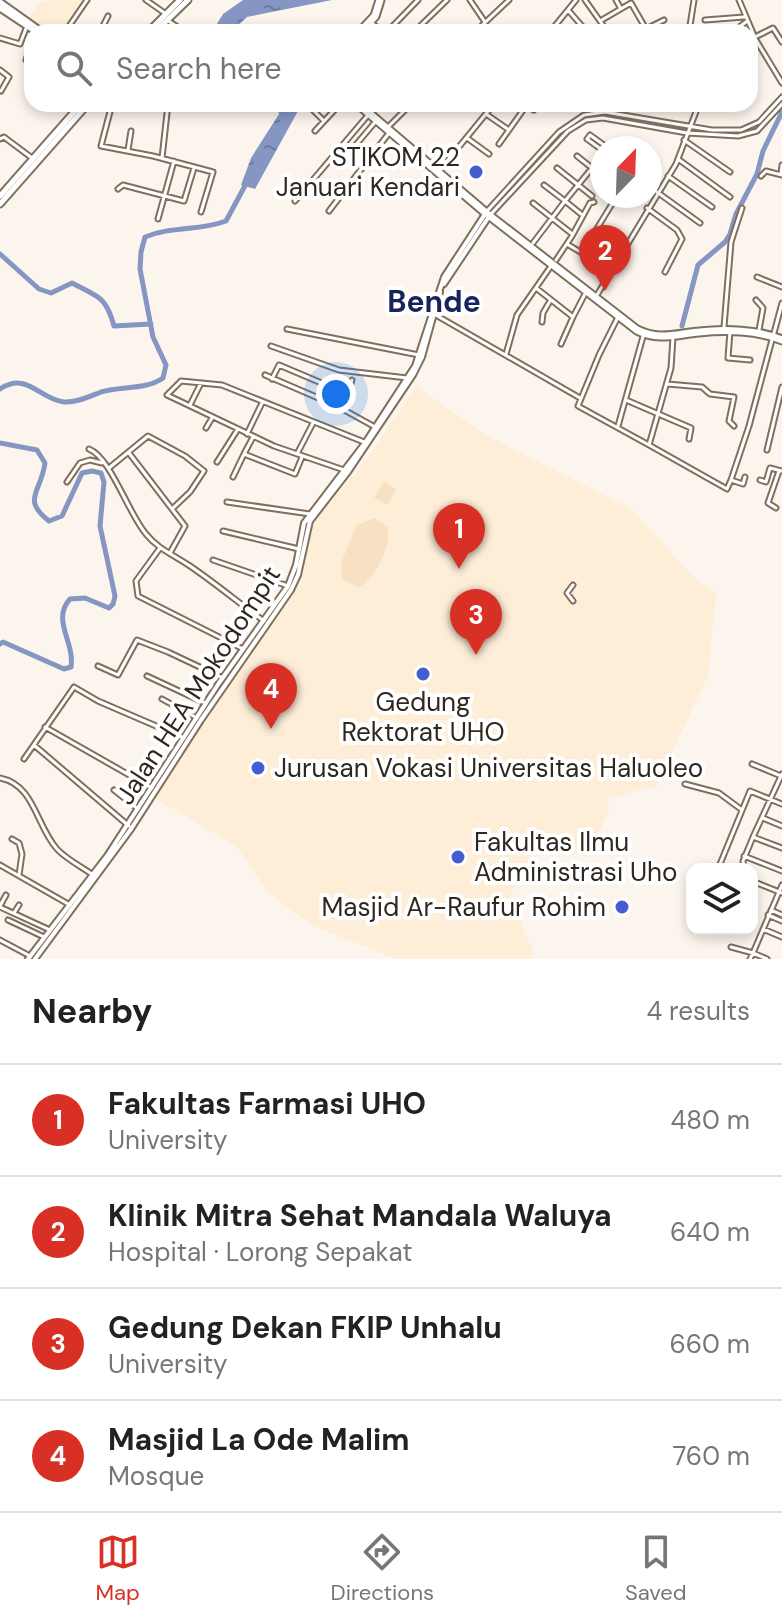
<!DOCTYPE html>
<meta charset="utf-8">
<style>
:root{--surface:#fff;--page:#f6f6f6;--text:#222;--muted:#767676;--line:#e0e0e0;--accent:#d93025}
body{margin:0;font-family:"DM Sans",sans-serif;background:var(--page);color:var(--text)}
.controls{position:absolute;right:24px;bottom:24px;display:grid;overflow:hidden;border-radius:16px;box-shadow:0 4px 12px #0003}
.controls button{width:72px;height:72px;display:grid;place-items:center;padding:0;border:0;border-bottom:2px solid var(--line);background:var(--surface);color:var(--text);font:40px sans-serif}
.compass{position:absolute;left:590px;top:136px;width:72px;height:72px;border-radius:50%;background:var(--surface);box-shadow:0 4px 12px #0003;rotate:23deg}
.you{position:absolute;left:336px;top:394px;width:28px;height:28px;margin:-20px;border:6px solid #fff;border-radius:50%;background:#1a73e8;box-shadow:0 0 0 12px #1a73e833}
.badge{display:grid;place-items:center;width:52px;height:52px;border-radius:50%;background:var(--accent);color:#fff;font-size:26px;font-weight:700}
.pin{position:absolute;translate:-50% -66px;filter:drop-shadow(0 2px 4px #0008)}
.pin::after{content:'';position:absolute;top:42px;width:28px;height:24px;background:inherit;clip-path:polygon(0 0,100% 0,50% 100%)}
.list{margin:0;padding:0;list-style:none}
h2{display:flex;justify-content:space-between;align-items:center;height:104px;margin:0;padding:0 32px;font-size:34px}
h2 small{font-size:26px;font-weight:400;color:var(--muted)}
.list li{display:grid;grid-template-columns:52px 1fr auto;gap:24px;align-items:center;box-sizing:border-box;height:112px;padding:0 32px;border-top:2px solid var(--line)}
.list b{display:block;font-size:30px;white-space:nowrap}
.list p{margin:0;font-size:26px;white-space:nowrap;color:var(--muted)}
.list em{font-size:26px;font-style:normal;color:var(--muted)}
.icon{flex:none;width:44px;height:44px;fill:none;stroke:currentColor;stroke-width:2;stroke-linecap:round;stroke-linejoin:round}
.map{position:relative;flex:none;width:782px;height:959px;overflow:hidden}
.search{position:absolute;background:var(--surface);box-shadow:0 4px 12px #0003;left:24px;right:24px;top:24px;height:88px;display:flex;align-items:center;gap:20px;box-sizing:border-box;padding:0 28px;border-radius:24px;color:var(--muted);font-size:30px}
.sheet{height:552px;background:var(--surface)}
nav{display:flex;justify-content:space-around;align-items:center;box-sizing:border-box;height:112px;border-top:2px solid var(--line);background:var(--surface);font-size:22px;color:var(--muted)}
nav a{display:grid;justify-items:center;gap:4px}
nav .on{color:var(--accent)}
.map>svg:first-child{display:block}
</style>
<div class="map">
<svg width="782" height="959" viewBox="0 0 782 959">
<defs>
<pattern id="water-ripples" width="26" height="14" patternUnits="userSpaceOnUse" patternTransform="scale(2)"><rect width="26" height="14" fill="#8696c3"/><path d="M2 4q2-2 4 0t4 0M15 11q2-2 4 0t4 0" fill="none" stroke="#6e7a9e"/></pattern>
</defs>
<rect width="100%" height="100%" fill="#fcf5ed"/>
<!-- built -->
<path fill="#feedd7" d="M48,0H86L63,32H47L29,18L41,1L45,4Z
M416,386L484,434L631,509L695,578L716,593L708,676L656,786L608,798L609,811L587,858L540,838L510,896L534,954L530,959H396L313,926L269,893L236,846L156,799L200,728L299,586L315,520L370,455Z"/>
<!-- pitch -->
<path fill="#f8e0c2" d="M384,482L396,490L387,505L374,497Z
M375,518L388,527C391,546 376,578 359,587L352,585L342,578L341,563L357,525Z"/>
<!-- water -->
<path fill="url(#water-ripples)" d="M243,0H332L247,17L231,32H212L223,14Z
M276,104H298V111L255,189L241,185L251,158L279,114Z"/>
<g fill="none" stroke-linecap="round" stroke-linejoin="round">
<!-- river -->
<path stroke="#8696c3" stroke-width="5" d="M0,254L39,289L51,293L72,283C98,297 106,296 114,326L151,324
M682,326L698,265L725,242L730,234L736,214L757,174L763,151L782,112
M0,389C27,371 39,399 64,402C77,403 90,396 101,392C122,386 146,390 163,378L166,365L153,337L140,269L141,252L145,237C171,226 200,231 226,221L247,182
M0,443L37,450L45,463C41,493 21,499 49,521L62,516L82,473L92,471L101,473L104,482L100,526L115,596L113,604L109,608L85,598L70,599C51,620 75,642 71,667L64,669L3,642L0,644"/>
<defs>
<path id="minor" d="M146,0L166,14
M470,0L485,22
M585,0L600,21L631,3L646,29L664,20
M616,0L621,9
M739,0L756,40L750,45
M568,10L582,26
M167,20L185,32
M705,20L744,17
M600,21L608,32
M373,24L383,32
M65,32L87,0
M100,32L108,16
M387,32L418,0
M414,32L447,0
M475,32L509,0
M550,32L576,0
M689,32L694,0
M732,32L746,22
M755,37L773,28L782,42
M0,38L20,44L27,26
M756,40L782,83
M26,60L32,41
M0,70L9,77L1,91
M750,84L751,86
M112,104L101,146L153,156L213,172L201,212
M586,104L595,110L600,104
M313,110L324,121
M372,112L380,104
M486,114L509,130
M388,127L411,104
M315,131L340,104
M590,135L587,139L602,150
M590,135L608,148
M467,138L489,154
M0,139L4,137L32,158
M684,140L730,172
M499,144L526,106L534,110
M354,147L376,121
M128,150L131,131
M602,156L592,168L602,177
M162,158L168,104
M678,159L730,197
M557,168L592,196
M440,170L494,104
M781,174L782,165
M668,176L712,207
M761,176L766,171L782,175
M544,185L565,201L592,168L577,156
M118,189L123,185L184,201L194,168
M657,192L700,223
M295,201L369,114
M533,203L571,233
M647,208L677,230L682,239L665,272
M488,210L559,132L584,115L605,112L712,130H741L759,122L782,97
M329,211L389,133
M492,213L568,131L586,120L603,118L687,133L738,136L757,131L782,104
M158,219L174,161
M533,243L565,201L581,214
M567,244L582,253L615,199
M556,260L572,236L590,203L594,202
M757,277L782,287
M536,288L573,317L586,292
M597,295L676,164L699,104
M756,300L763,308L759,330
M434,314L580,398
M618,317L599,355L578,406L649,445
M542,322L543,313L550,301
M724,327L731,242L742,208
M287,329L419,355
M730,331L728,358L750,360
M774,333L782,303
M673,337L671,368L649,445L727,489L731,480
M561,344L573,317
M271,346L339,370L407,378
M506,354L517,315L551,266
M265,375L337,406L375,427
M272,379L279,365L331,387L327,401
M667,384L702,387L710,394L734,397L729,421L734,426
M626,400L691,428L689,439
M190,405L201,383
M343,409L352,380
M618,426L644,333
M206,428L212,418
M247,434L262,403
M253,437L244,454L295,474L302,457
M89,449C111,458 128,513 146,534C158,549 174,555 190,566C215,583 239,603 264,621
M767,450L782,387
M129,453L185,526L170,553
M297,454L313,423
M217,462L238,429
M109,468L148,436L185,456L204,471L190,492L172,509
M344,470L274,446L167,395L181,381L222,385L364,442
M233,477L244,454
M745,477L743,484L731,480L749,426L773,336
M760,480L766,482L770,468L782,471
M67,482L80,463L90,460L102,463
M227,502L310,514
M776,508L768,503L779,471
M223,531L299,549
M160,548L136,581L138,596L243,649
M213,560L288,586
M573,585L567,593L573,601
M98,666L118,675L137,640L168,652L223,678
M147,676L205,703
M162,699L197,718
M45,727L152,788
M34,745L129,826
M24,759L74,687L98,701L184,738
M752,764L781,776
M782,774L753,837L782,848
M0,778C35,785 36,826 57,849C66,859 82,867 93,875
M685,784L719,793L742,810
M114,790L138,809
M763,818L782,826
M12,839L19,843L22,854L19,875
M744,856L782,871
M0,865L70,905
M718,869L750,791L782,804
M744,869L743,861L753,837
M752,881L782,893
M0,906L6,895
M0,907L50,930
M771,910L782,915
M14,913L19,905
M768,915L782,921
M8,920L44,937
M763,929L782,937
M0,940L30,956
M731,947L753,953L750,959
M767,959L753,953L782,885"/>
<path id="tertiary" d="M444,284L490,215
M28,959L107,856L219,683L288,586L296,565L304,523L365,443L415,366L444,277L485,214
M35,959L131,829L201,720L291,590L298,575L310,521L348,472L413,375L422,357L440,292"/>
<path id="secondary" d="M0,2L42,32
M0,8L36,32
M148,32L180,0
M155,32L188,0
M0,196L81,104
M0,204L88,104"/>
<path id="trunk" d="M360,32L375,16L380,0
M358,104L486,213L637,330C659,341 676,334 699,332C725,329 758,330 782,340"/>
</defs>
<!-- minor casing -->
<use href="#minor" stroke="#7f705e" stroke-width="7"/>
<!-- tertiary casing -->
<use href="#tertiary" stroke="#7f705e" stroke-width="8"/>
<!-- secondary casing -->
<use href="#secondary" stroke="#7f705e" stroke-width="9"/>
<!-- trunk casing -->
<use href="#trunk" stroke="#7f705e" stroke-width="11"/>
<!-- minor -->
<use href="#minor" stroke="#fff" stroke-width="3"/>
<!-- tertiary -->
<use href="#tertiary" stroke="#fff" stroke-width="4"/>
<!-- secondary -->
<use href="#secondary" stroke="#fff" stroke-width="5"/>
<!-- trunk -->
<use href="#trunk" stroke="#fff" stroke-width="7"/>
</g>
<!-- markers -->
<g fill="#445dd1" stroke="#fff" stroke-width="3">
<circle cx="476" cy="172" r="8"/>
<circle cx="423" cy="674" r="8"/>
<circle cx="258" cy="768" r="8"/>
<circle cx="458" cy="857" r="8"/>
<circle cx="622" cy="907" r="8"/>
</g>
<g text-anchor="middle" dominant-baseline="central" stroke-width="8" stroke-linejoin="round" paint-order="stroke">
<!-- poi labels -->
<g font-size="26" fill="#2e2820" stroke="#fff" text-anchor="end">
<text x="460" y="157">STIKOM 22<tspan x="460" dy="30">Januari Kendari</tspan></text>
<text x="423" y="702" text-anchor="middle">Gedung<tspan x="423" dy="30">Rektorat UHO</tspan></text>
<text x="274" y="768" text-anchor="start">Jurusan Vokasi Universitas Haluoleo</text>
<text x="474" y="842" text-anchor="start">Fakultas Ilmu<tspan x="474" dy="30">Administrasi Uho</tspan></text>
<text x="606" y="907">Masjid Ar-Raufur Rohim</text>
</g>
<!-- street labels -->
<g font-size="26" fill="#2e2820" stroke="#fff">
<text transform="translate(198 685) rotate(-57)">Jalan HEA Mokodompit</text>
</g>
<!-- quarter labels -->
<g font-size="30" font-weight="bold" fill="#17235a" stroke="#fff">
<text x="434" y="301">Bende</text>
</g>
</g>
</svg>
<div class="controls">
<button><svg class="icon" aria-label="layers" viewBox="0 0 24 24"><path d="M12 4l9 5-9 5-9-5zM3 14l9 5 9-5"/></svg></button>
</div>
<svg class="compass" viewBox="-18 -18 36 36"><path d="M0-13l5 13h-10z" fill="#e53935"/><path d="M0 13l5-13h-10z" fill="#767676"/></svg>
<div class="you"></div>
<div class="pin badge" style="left:459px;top:569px">1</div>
<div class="pin badge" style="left:605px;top:291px">2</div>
<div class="pin badge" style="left:476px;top:655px">3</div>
<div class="pin badge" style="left:271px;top:729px">4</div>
<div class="search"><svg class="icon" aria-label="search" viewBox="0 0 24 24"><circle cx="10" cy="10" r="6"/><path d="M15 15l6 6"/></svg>Search here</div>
</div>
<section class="sheet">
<h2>Nearby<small>4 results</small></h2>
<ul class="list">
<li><span class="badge">1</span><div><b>Fakultas Farmasi UHO</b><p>University</p></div><em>480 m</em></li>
<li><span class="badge">2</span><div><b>Klinik Mitra Sehat Mandala Waluya</b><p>Hospital · Lorong Sepakat</p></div><em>640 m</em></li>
<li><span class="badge">3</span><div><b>Gedung Dekan FKIP Unhalu</b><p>University</p></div><em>660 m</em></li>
<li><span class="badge">4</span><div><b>Masjid La Ode Malim</b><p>Mosque</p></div><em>760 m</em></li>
</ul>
</section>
<nav>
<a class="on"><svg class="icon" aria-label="map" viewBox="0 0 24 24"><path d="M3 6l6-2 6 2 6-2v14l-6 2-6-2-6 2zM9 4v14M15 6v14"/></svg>Map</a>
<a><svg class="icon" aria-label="directions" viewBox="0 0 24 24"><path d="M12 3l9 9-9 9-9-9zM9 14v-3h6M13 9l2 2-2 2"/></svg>Directions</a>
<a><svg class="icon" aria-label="saved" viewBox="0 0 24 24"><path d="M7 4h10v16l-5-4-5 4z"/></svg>Saved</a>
</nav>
